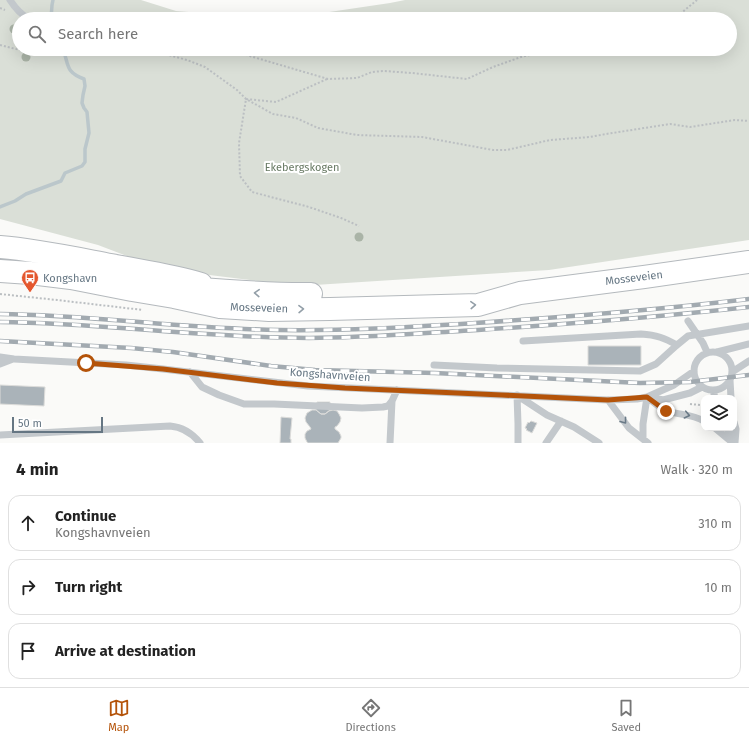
<!DOCTYPE html>
<meta charset="utf-8">
<style>
:root{--surface:#fff;--page:#f6f6f6;--text:#222;--muted:#767676;--line:#e0e0e0;--accent:#b45309}
body{margin:0;font-family:"Fira Sans",sans-serif;background:var(--page);color:var(--text)}
.controls{position:absolute;right:12px;bottom:12px;display:grid;overflow:hidden;border-radius:8px;box-shadow:0 4px 16px #0002}
.controls button{width:36px;height:36px;display:grid;place-items:center;padding:0;border:0;border-bottom:1px solid var(--line);background:var(--surface);color:var(--text);font:20px sans-serif}
.scale{position:absolute;left:12px;bottom:10px;width:91px;box-sizing:border-box;padding-left:4px;border:2px solid #657683;border-top:0;font-size:11px;line-height:14px;white-space:nowrap;color:#657683;-webkit-text-stroke:3px #fff;paint-order:stroke}
.stop{position:absolute;width:12px;height:12px;margin:-9px;border:3px solid #b45309;border-radius:50%;background:#fff}
.stop.end{background:#b45309;border-color:#fff;box-shadow:0 1px 4px #0008}
.list{margin:0;padding:0;list-style:none}
h2{display:flex;justify-content:space-between;align-items:center;height:52px;margin:0;padding:0 16px;font-size:17px}
h2 small{font-size:13px;font-weight:400;color:var(--muted)}
.list li{display:grid;grid-template-columns:26px 1fr auto;gap:12px;align-items:center;box-sizing:border-box;height:56px;margin:0 8px 8px;padding:0 8px;border:1px solid var(--line);border-radius:12px}
.list b{display:block;font-size:15px;white-space:nowrap}
.list p{margin:0;font-size:13px;white-space:nowrap;color:var(--muted)}
.list em{font-size:13px;font-style:normal;color:var(--muted)}
.icon{flex:none;width:22px;height:22px;fill:none;stroke:currentColor;stroke-width:2;stroke-linecap:round;stroke-linejoin:round}
.map{position:relative;flex:none;width:749px;height:443px;overflow:hidden}
.search{position:absolute;background:var(--surface);box-shadow:0 4px 16px #0002;left:12px;right:12px;top:12px;height:44px;display:flex;align-items:center;gap:10px;box-sizing:border-box;padding:0 14px;border-radius:22px;color:var(--muted);font-size:15px}
.sheet{height:244px;background:var(--surface)}
nav{display:flex;justify-content:space-around;align-items:center;box-sizing:border-box;height:56px;border-top:1px solid var(--line);background:var(--surface);font-size:11px;color:var(--muted)}
nav a{display:grid;justify-items:center;gap:2px}
nav .on{color:var(--accent)}
.map>svg:first-child{display:block}
</style>
<div class="map">
<svg width="749" height="443" viewBox="0 0 749 443">
<rect width="100%" height="100%" fill="#fafaf8"/>
<!-- green -->
<path fill="#dadfd7" d="M0,0H141L176,11L279,19H19V49H730V19H282L390,3L405,0H749V240L549,270L299,286L161,269L98,245L0,219Z"/>
<g fill="none" stroke-linecap="round" stroke-linejoin="round">
<!-- stream -->
<path stroke="#bbc7cb" stroke-width="3.5" d="M51,19L52,5L53,0
M0,207L15,201L26,194L61,181L65,173L82,166L85,162V149L89,133L87,112L84,108L82,103L83,95L85,86L84,79C65,72 69,65 63,49"/>
</g>
<!-- building -->
<path fill="#aab3b9" stroke="#dcdcda" d="M63,15L85,18V19H62Z
M588,346H641V365H588Z
M0,385L45,387L44,406L0,404Z
M317,402H330V410L325,414H321L316,410Z
M312,410H316L321,414H325L329,411L333,410L337,411L339,414L341,418L340,422L337,426L335,427V429L339,432L341,436V438L338,443H308L307,442L305,438V434L307,431L311,429L310,427L306,422L305,418L307,413Z
M281,417L292,418L290,439H291V443H280Z
M531,421L537,423L532,433L526,430L527,429L525,428L528,422L529,423Z"/>
<g fill="none" stroke-linecap="round" stroke-linejoin="round">
<defs>
<path id="highway" d="M0,247C37,250 74,258 111,265C141,271 171,275 201,284
M0,271L30,273L71,278L132,290L174,297L220,307L269,310L330,309L478,305L520,293L644,277L749,262
M181,288C225,290 267,295 311,294"/>
</defs>
<!-- highway casing -->
<use href="#highway" stroke="#b4b9bd" stroke-width="24"/>
<!-- path -->
<path stroke="#bbbfc2" stroke-width="2" stroke-dasharray="2 2" stroke-linecap="butt" d="M0,8L5,10
M674,19L697,0
M0,45L36,54L61,52L70,49
M134,49L165,54L187,60L205,67L237,90L246,99L273,114L296,118L318,128L357,135L422,137L493,150H507L550,140L590,137L606,134L670,124L690,127L735,120L749,121
M206,49L243,54L328,79L357,78L372,72L384,71L412,73L467,79L493,67L521,57L556,49
M166,54L194,49
M327,79L276,102L246,99L239,143L240,176L252,192L309,207L341,218L359,226
M0,294L57,300L143,310
M690,404L700,405L704,407"/>
<!-- lane -->
<path stroke="#c3c8cc" stroke-width="7" d="M10,0C15,8 20,14 29,19
M688,321L703,343L707,352
M523,341L641,334C657,335 664,338 677,345
M694 371a19 19 0 1 1 38 0a19 19 0 1 1-38 0Z
M717,352L749,344
M0,357L14,359L126,365L163,369L308,386L608,400L637,399L647,397L674,385L694,371
M0,364L13,359
M434,365L497,368L640,371L656,364L677,345L688,336L749,326
M190,372L202,387L219,395L244,404H274L362,408L383,407L388,406L392,401L397,390
M732,372L749,361
M730,380L731,398
M713,390L715,398
M517,395L518,424V443
M518,396L547,415L574,427L599,443
M647,397C652,401 661,409 667,411C680,415 692,414 704,421
M649,397L663,400L690,393L702,387
M608,400L629,428L648,443
M734,422L736,429L735,443
M715,428L733,443
M727,428L734,442
M0,435L170,426C182,427 192,433 200,443
M643,438V424L647,397
M390,443L392,401
M546,443L561,421"/>
<!-- highway -->
<use href="#highway" stroke="#fff" stroke-width="22"/>
<defs>
<path id="rail" d="M0,314C93,315 186,329 279,330C344,331 409,327 475,323C566,317 658,310 749,299
M0,322C103,323 206,338 309,338C365,338 422,333 478,330C569,324 659,317 749,307
M0,341L131,348L173,352L271,366L315,370L435,373L640,383L690,382L749,375"/>
</defs>
<!-- rail casing -->
<use href="#rail" stroke="#a2aab0" stroke-width="4.5"/>
<!-- rail -->
<use href="#rail" stroke="#fff" stroke-width="3" stroke-dasharray="9" stroke-linecap="butt"/>
</g>
<!-- trees -->
<g fill="#aab4a7">
<circle cx="14" cy="29" r="4.5"/>
<circle cx="26" cy="57" r="4.5"/>
<circle cx="359" cy="237" r="4.5"/>
</g>
<!-- one-way arrows -->
<defs><path id="oneway-chevron" d="M-2-3.5L2.5 0L-2 3.5" fill="none" stroke-width="1.6" stroke-linecap="round" stroke-linejoin="round"/></defs>
<g stroke="#939fa8">
<use href="#oneway-chevron" transform="translate(257 293) rotate(-177)"/>
<use href="#oneway-chevron" transform="translate(473 305) rotate(-3)"/>
<use href="#oneway-chevron" transform="translate(301 309) rotate(-1)"/>
</g>
<g stroke="#6a7a87">
<use href="#oneway-chevron" transform="translate(687 415) rotate(12)"/>
<use href="#oneway-chevron" transform="translate(624 421) rotate(52)"/>
</g>
<g fill="none" stroke-linecap="round" stroke-linejoin="round">
<!-- route -->
<path stroke="#b45309" stroke-width="5" d="M86,363L163,369L277,383L345,388L502,395L608,400L647,397L666,411"/>
</g>
<!-- icons -->
<defs>
<symbol id="bus-pin" viewBox="-11 -11 22 30"><path d="M0 17L-7.5 6A9.5 9.5 0 1 1 7.5 6Z" fill="#e4572e" stroke="#fff"/><path d="M-5-6H5V4H4V6H2V4H-2V6H-4V4H-5ZM-3.5-4V0h7V-4ZM-3.5 1.2v1.5H-2V1.2ZM2 1.2v1.5H3.5V1.2Z" fill="#fff"/></symbol>
</defs>
<g fill-rule="evenodd">
<use href="#bus-pin" x="20" y="268" width="20" height="27"/>
</g>
<g text-anchor="middle" dominant-baseline="central" stroke-width="4" stroke-linejoin="round" paint-order="stroke">
<!-- park labels -->
<g font-size="11" fill="#687a64" stroke="#fff">
<text x="302" y="167">Ekebergskogen</text>
</g>
<!-- poi labels -->
<g font-size="11" fill="#657683" stroke="#fff" text-anchor="start">
<text x="43" y="278">Kongshavn</text>
</g>
<!-- street labels -->
<g font-size="11" fill="#657683" stroke="#fff">
<text transform="translate(634 278) rotate(-7)">Mosseveien</text>
<text transform="translate(259 308) rotate(2)">Mosseveien</text>
<text transform="translate(330 375) rotate(4)">Kongshavnveien</text>
</g>
</g>
</svg>
<div class="controls">
<button><svg class="icon" aria-label="layers" viewBox="0 0 24 24"><path d="M12 4l9 5-9 5-9-5zM3 14l9 5 9-5"/></svg></button>
</div>
<div class="scale">50 m</div>
<div class="stop" style="left:86px;top:363px"></div>
<div class="stop end" style="left:666px;top:411px"></div>
<div class="search"><svg class="icon" aria-label="search" viewBox="0 0 24 24"><circle cx="10" cy="10" r="6"/><path d="M15 15l6 6"/></svg>Search here</div>
</div>
<section class="sheet">
<h2>4 min<small>Walk · 320 m</small></h2>
<ul class="list">
<li><svg class="icon" aria-label="ahead" viewBox="0 0 24 24"><path d="M12 20V5M6 11l6-6 6 6"/></svg><div><b>Continue</b><p>Kongshavnveien</p></div><em>310 m</em></li>
<li><svg class="icon" aria-label="right" viewBox="0 0 24 24"><path d="M7 20v-9h11M14 6l5 5-5 5"/></svg><div><b>Turn right</b></div><em>10 m</em></li>
<li><svg class="icon" aria-label="arrive" viewBox="0 0 24 24"><path d="M6 21V4h12l-3 4 3 4H6"/></svg><div><b>Arrive at destination</b></div></li>
</ul>
</section>
<nav>
<a class="on"><svg class="icon" aria-label="map" viewBox="0 0 24 24"><path d="M3 6l6-2 6 2 6-2v14l-6 2-6-2-6 2zM9 4v14M15 6v14"/></svg>Map</a>
<a><svg class="icon" aria-label="directions" viewBox="0 0 24 24"><path d="M12 3l9 9-9 9-9-9zM9 14v-3h6M13 9l2 2-2 2"/></svg>Directions</a>
<a><svg class="icon" aria-label="saved" viewBox="0 0 24 24"><path d="M7 4h10v16l-5-4-5 4z"/></svg>Saved</a>
</nav>
